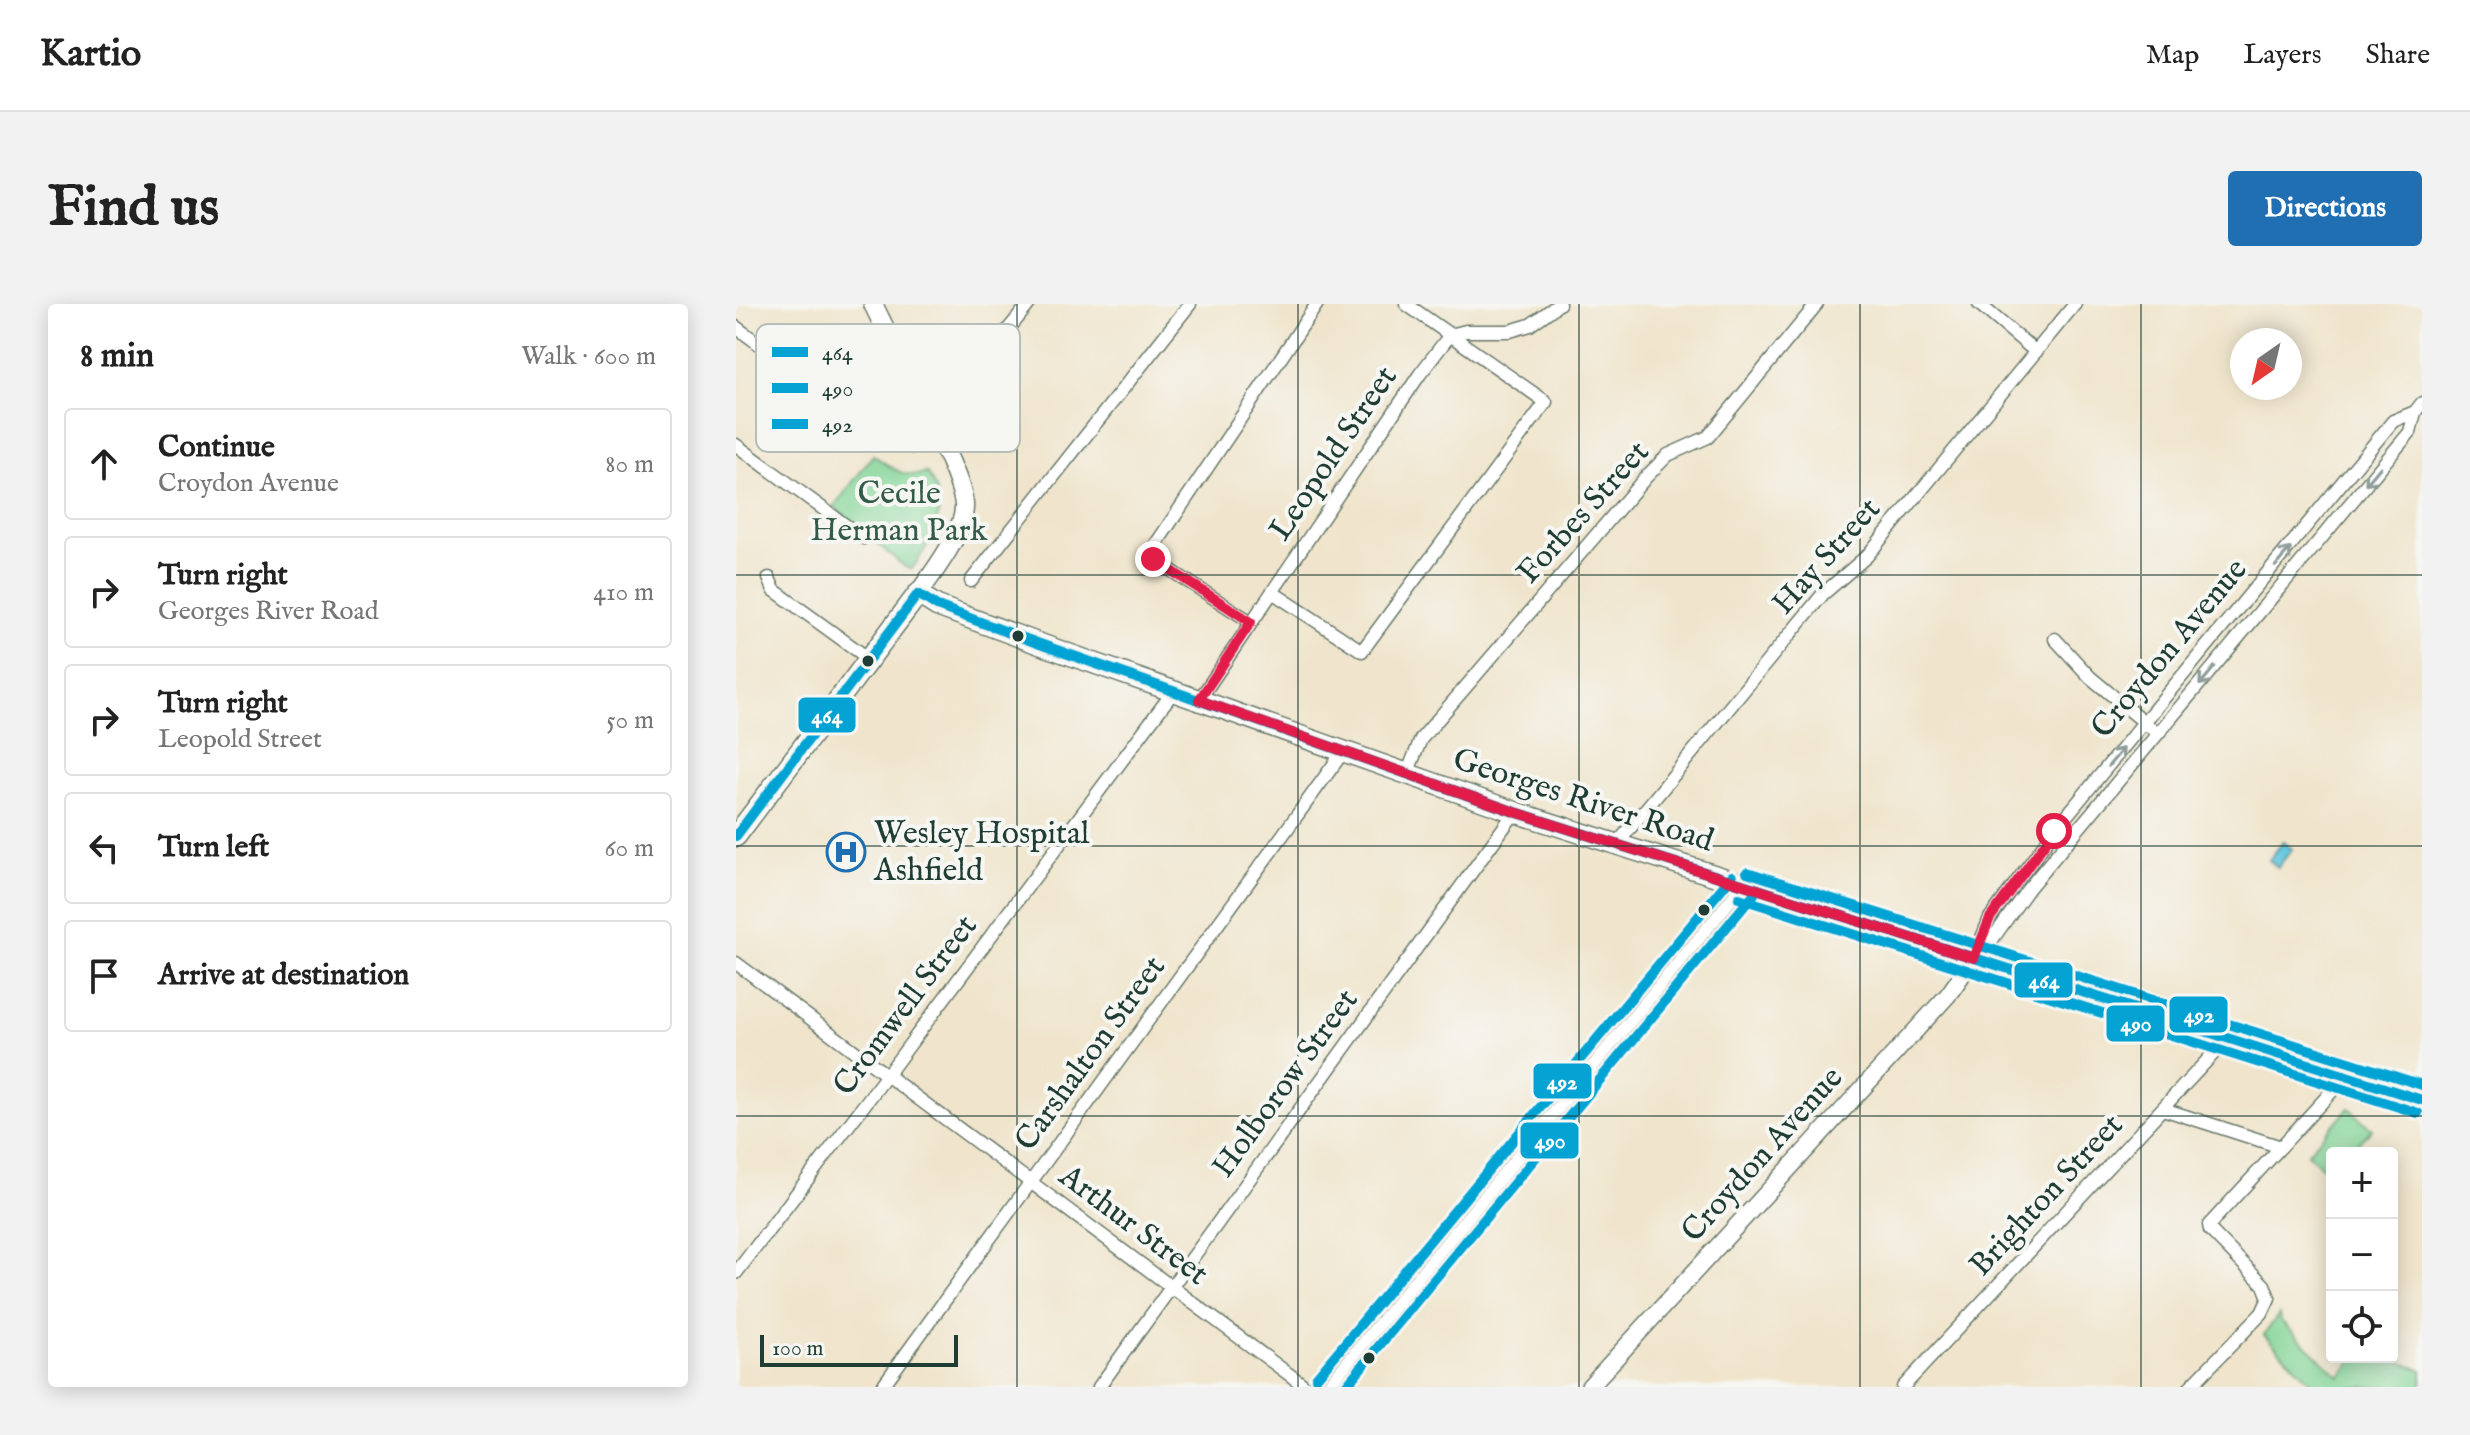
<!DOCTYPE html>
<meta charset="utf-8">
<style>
:root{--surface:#fff;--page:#f2f2f2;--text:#222;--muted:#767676;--line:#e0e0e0;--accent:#1f6fb2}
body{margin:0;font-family:"IM FELL English",serif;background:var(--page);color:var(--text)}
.controls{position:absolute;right:24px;bottom:24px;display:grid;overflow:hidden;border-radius:8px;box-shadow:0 4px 20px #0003}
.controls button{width:72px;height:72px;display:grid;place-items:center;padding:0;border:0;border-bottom:2px solid var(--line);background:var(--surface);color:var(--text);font:40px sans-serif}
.compass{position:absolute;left:1494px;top:24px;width:72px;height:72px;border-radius:50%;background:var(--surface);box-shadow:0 4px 20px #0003;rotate:214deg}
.scale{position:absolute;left:24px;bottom:20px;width:198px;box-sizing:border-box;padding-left:8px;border:4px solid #1f3d34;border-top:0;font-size:22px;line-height:28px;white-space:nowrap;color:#1f3d34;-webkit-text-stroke:6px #f6f6f2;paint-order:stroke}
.stop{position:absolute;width:24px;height:24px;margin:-18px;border:6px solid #e11d48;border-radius:50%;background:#fff}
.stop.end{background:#e11d48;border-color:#fff;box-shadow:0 2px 8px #0008}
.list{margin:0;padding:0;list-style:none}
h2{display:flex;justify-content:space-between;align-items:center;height:104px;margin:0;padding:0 32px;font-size:34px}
h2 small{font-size:26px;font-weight:400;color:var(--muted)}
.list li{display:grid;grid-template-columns:52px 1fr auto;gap:24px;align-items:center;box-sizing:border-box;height:112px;margin:0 16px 16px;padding:0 16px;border:2px solid var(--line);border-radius:8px}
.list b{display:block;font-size:30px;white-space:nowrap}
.list p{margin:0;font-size:26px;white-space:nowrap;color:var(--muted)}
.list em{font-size:26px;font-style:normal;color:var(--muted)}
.icon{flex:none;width:44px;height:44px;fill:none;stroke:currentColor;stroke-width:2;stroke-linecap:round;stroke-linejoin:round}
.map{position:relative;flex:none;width:1686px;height:1083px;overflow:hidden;border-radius:8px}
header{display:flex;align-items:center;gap:48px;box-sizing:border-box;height:112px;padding:0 40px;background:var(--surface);border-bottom:2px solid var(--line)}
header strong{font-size:38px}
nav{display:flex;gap:44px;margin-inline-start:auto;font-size:28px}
.intro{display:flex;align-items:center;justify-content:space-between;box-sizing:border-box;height:192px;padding:0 48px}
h1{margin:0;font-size:56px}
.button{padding:20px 36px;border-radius:8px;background:var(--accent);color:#fff;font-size:28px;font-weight:700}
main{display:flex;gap:48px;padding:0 48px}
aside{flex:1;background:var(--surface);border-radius:8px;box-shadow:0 4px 20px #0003}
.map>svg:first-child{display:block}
</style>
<header>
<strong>Kartio</strong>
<nav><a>Map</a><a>Layers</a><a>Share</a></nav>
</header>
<div class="intro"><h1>Find us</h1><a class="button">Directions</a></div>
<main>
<aside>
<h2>8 min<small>Walk · 600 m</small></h2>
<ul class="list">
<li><svg class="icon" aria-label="ahead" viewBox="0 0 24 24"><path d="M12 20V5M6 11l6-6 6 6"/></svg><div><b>Continue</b><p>Croydon Avenue</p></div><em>80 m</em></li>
<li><svg class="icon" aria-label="right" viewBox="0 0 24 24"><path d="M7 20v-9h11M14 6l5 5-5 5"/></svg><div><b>Turn right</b><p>Georges River Road</p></div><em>410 m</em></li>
<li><svg class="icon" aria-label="right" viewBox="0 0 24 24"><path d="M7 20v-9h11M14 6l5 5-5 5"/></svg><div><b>Turn right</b><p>Leopold Street</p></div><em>50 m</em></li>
<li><svg class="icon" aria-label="left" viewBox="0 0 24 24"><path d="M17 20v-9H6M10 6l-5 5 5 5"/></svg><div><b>Turn left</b></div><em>60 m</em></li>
<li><svg class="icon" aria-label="arrive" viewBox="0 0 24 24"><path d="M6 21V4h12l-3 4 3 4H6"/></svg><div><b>Arrive at destination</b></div></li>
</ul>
</aside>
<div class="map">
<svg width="1686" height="1083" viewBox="0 0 1686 1083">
<rect width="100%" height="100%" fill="#f6f6f2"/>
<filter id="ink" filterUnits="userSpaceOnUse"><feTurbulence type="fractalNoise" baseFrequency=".0125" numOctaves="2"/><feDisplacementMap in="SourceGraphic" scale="16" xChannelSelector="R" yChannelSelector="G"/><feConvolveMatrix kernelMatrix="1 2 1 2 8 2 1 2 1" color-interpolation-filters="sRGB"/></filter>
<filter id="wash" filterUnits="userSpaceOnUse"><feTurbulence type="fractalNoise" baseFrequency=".006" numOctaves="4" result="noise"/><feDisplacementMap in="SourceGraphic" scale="32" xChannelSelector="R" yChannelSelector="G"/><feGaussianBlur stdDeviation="1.8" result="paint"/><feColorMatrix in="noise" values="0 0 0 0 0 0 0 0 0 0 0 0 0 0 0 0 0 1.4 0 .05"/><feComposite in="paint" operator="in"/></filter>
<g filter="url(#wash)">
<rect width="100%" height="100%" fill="#f0e5cc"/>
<!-- green -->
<path fill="#82d495" stroke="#508864" stroke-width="2" d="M137,151C156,164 167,175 191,169C215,205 198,232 176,265L169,263L98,203Z
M1613,804L1636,825L1614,849H1596L1594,870L1571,849Z
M1543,1010L1544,1016L1604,1073L1619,1053H1651L1686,1066V1083H1580L1528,1031Z"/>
<!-- water -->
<path fill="#62c6df" stroke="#40828a" stroke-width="2" d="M1547,538L1556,545L1542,563L1533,556Z"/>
</g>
<g filter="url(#ink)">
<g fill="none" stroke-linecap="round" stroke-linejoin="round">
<defs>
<path id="minor" d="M1243,0L1300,48
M0,23L147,132L176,143L204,136
M196,119L293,0
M0,141L127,234
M33,274L38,286L133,355
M235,277L454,0
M536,288L626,347L810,98L670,0
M515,318L417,255L414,249L581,0
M1319,335L1354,373L1414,423
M463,396L684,70L714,31L730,27H774L794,21L823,0
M671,470L685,435L910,173L932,151L972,133L1081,0
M881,540L1087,290L1131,252L1339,0
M1239,651L1254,614L1318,527L1657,117L1679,108
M1238,654L1253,640L1292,585L1674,128L1679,108L1686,99
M0,659L570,1083
M1427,805L1545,843
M0,969L151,771L437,388
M146,1083L607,448
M363,1083L779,508
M591,1083L1007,581
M1167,1083L1479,748L1489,733
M1454,1083L1526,1009L1533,994L1528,981L1474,926L1473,921L1598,785L1604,770"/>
<path id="tertiary" d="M853,1083L1212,691L1238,654"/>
<path id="secondary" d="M137,0L214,157C220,171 226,185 228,200C230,226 197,269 182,290"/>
<path id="primary" d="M0,532L182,290L201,302L301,339L779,508L1686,796"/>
</defs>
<!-- minor casing -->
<use href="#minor" stroke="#687869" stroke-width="15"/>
<!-- tertiary casing -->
<use href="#tertiary" stroke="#687869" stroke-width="19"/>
<!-- secondary casing -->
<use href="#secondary" stroke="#687869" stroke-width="21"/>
<!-- primary casing -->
<use href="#primary" stroke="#687869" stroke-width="23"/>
<!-- minor -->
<use href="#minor" stroke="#fff" stroke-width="12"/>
<!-- tertiary -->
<use href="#tertiary" stroke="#fff" stroke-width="16"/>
<!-- secondary -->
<use href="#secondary" stroke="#fff" stroke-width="18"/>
<!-- primary -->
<use href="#primary" stroke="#fff" stroke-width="20"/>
<defs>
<path id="bus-1" d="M182,290L201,302L301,339L779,508L1686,796
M0,532L182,290"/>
<path id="bus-2" d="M1003,594L1682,809
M609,1083L1018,590"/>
<path id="bus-3" d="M1011,568L1686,781
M580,1074L996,572"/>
</defs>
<!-- bus-1 casing -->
<use href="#bus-1" stroke="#f6f6f2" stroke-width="16"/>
<!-- bus-2 casing -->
<use href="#bus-2" stroke="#f6f6f2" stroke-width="16"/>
<!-- bus-3 casing -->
<use href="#bus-3" stroke="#f6f6f2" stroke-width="16"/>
<!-- bus-1 -->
<use href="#bus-1" stroke="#05a3d3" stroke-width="10"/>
<!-- bus-2 -->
<use href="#bus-2" stroke="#05a3d3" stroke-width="10"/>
<!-- bus-3 -->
<use href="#bus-3" stroke="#05a3d3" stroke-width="10"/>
</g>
<!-- one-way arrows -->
<defs><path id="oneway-shaft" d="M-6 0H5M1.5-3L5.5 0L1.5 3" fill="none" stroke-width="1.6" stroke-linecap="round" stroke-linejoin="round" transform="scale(2)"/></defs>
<g stroke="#8f9e9a">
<use href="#oneway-shaft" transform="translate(1637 172) rotate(130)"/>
<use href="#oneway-shaft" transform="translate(1547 253) rotate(-50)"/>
<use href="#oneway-shaft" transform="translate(1471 372) rotate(130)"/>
<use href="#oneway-shaft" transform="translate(1380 453) rotate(-50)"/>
</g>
</g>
<g fill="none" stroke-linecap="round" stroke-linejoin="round" filter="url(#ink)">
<!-- route -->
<path stroke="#e11d48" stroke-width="10" d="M417,255L515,318L463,396L779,508L1238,654L1254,614L1318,527"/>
</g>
<!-- grid -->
<path fill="none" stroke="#1f3d34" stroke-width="2" stroke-opacity="0.55" d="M281,0V1083M562,0V1083M843,0V1083M1124,0V1083M1405,0V1083M0,271H1686M0,542H1686M0,812H1686"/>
<!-- icons -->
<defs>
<symbol id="hospital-ring" viewBox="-11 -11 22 22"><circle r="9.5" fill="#f6f6f2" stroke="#1f6fb2" stroke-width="1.5"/><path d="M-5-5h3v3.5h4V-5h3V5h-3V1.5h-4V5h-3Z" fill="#1f6fb2"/></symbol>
</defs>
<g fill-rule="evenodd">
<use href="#hospital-ring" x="88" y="526" width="44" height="44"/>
</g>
<!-- markers -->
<g fill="#1f3d34" stroke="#f6f6f2" stroke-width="3">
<circle cx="282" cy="332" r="7"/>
<circle cx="132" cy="357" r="7"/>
<circle cx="968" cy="606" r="7"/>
<circle cx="633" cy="1054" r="7"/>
</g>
<g text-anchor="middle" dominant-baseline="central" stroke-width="8" stroke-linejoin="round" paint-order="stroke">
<!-- street labels -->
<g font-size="32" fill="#1f3d34" stroke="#f6f6f2">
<text transform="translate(598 150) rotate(-56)">Leopold Street</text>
<text transform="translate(848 209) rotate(-48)">Forbes Street</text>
<text transform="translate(1091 253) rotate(-48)">Hay Street</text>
<text transform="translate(1434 345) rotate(-50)">Croydon Avenue</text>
<text transform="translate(847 497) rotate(18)">Georges River Road</text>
<text transform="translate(170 702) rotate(-53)">Cromwell Street</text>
<text transform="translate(355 750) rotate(-54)">Carshalton Street</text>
<text transform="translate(550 780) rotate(-54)">Holborow Street</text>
<text transform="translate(1027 851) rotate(-48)">Croydon Avenue</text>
<text transform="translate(1311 892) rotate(-47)">Brighton Street</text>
<text transform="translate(397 922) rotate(37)">Arthur Street</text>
</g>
<!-- park labels -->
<g font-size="32" fill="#335b47" stroke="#f6f6f2">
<text x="163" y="190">Cecile<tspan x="163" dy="37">Herman Park</tspan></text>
</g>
<!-- poi labels -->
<g font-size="32" fill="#1f3d34" stroke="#f6f6f2" text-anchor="start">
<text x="138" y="530">Wesley Hospital<tspan x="138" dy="37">Ashfield</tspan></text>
</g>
</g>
<!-- legend -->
<rect x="20" y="20" width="264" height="128" rx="12" fill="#f6f6f2" stroke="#b6beb9" stroke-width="2"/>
<rect x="36" y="43" width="36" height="10" fill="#05a3d3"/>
<rect x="36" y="79" width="36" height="10" fill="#05a3d3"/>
<rect x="36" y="115" width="36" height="10" fill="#05a3d3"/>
<g font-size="22" fill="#1f3d34">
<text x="86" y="56">464</text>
<text x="86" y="92">490</text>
<text x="86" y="128">492</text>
</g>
<g stroke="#f6f6f2" stroke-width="3">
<rect x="61" y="392" width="60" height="38" rx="8" fill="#05a3d3"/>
<rect x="1277" y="657" width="61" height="38" rx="8" fill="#05a3d3"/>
<rect x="1432" y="691" width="61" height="39" rx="8" fill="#05a3d3"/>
<rect x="1369" y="700" width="61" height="39" rx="8" fill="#05a3d3"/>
<rect x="796" y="758" width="61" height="38" rx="8" fill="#05a3d3"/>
<rect x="783" y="817" width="61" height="39" rx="8" fill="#05a3d3"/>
</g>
<g font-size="22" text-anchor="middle" font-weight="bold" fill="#fff">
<text x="91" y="419">464</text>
<text x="1308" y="684">464</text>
<text x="1463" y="718">492</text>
<text x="1400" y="727">490</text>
<text x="826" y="785">492</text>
<text x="814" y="844">490</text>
</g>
</svg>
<div class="controls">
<button>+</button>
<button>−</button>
<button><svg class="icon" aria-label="locate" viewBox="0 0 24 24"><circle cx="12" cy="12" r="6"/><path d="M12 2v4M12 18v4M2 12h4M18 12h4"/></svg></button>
</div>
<svg class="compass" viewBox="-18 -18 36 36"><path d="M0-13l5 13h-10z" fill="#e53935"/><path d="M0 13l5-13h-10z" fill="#767676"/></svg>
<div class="scale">100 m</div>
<div class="stop" style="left:1318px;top:527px"></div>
<div class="stop end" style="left:417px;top:255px"></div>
</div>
</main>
